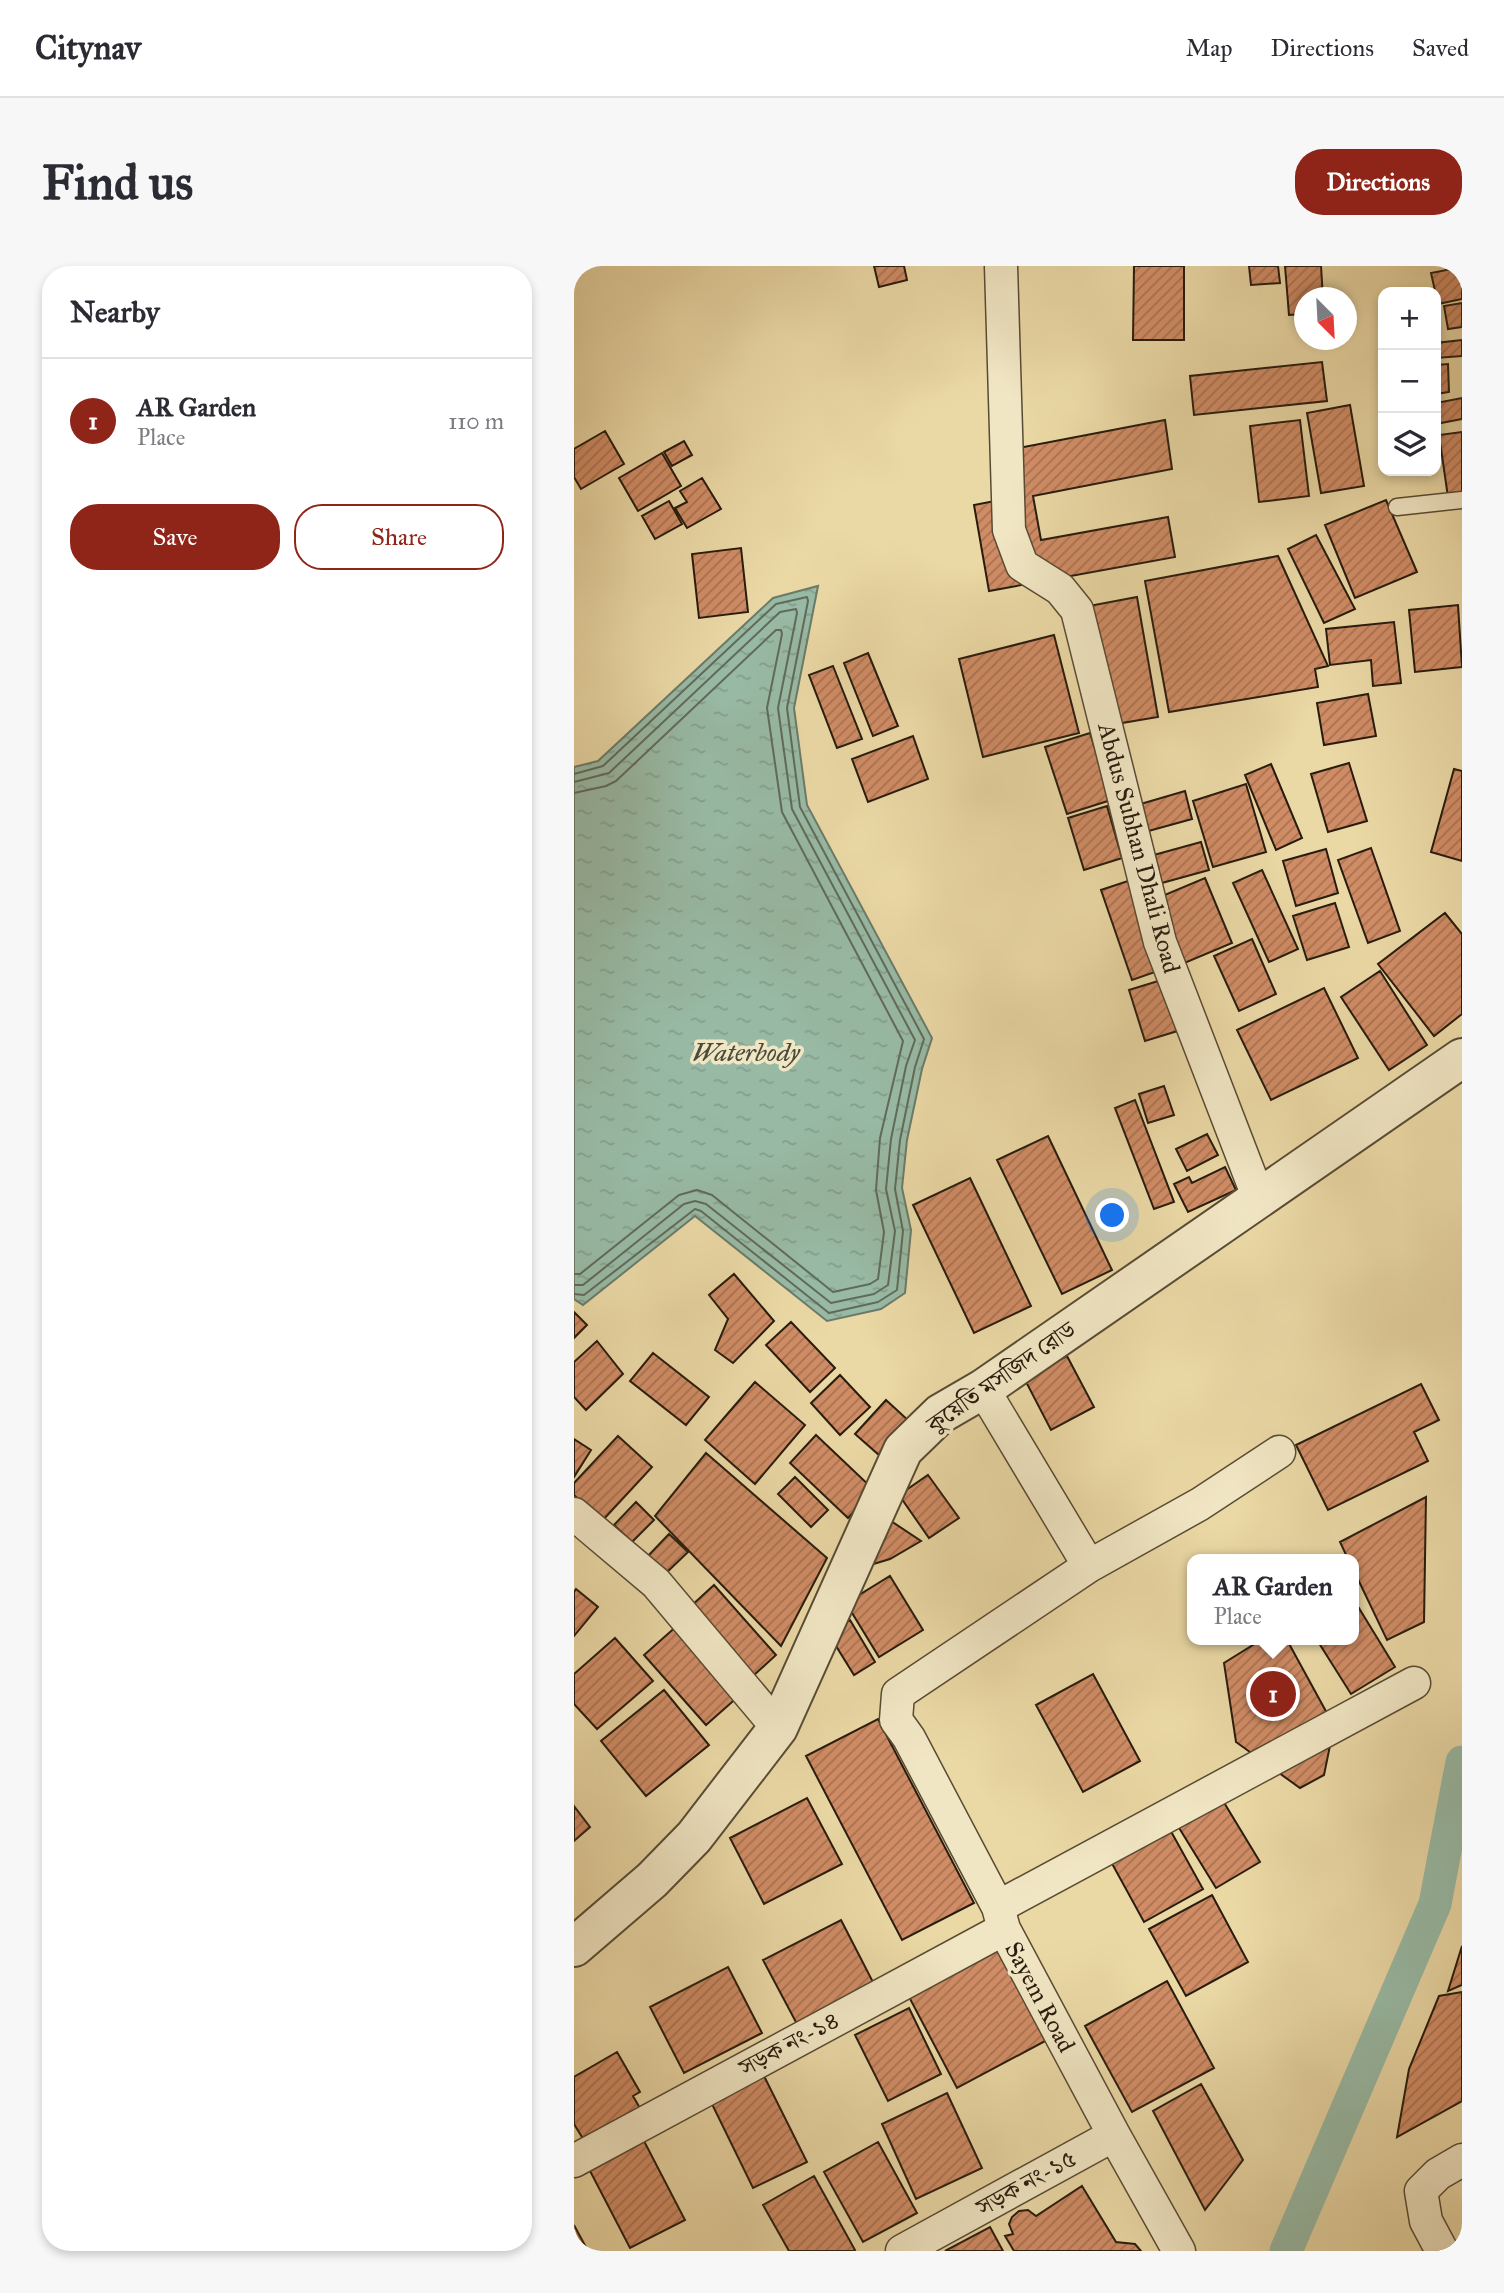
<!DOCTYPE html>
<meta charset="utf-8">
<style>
:root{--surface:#fff;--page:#f7f7f7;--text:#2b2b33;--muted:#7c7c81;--line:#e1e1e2;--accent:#8f2418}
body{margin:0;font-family:"IM FELL Great Primer","Noto Serif Bengali",serif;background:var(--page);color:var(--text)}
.controls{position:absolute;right:21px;top:21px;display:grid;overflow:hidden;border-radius:14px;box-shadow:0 4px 10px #0003}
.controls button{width:63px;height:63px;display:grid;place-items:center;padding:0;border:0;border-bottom:2px solid var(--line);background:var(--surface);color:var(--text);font:35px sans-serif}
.compass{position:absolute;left:720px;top:21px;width:63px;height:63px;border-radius:50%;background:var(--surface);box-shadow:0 4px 10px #0003;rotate:156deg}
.you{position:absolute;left:539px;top:950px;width:24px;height:24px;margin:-18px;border:5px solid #fff;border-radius:50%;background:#1a73e8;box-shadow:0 0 0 10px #1a73e833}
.badge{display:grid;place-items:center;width:46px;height:46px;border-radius:50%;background:var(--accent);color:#fff;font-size:23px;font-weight:700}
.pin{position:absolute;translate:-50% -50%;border:4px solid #fff;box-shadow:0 2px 7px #0006}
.popup{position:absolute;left:613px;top:1288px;width:172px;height:91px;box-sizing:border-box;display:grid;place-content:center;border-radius:14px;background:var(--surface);filter:drop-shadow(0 2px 5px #0005);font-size:23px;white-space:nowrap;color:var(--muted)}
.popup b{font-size:26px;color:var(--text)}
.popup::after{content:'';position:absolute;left:50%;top:100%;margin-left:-14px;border:14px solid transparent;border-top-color:var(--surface)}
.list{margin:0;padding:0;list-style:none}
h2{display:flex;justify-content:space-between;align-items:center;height:91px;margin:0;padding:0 28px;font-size:30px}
h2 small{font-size:23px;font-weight:400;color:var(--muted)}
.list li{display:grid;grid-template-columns:46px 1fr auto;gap:21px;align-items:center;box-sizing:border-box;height:126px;padding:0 28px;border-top:2px solid var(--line)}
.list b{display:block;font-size:26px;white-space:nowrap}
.list p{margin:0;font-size:23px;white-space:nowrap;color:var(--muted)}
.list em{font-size:23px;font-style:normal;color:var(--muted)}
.actions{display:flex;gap:14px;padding:21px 28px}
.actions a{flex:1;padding:16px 0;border:2px solid var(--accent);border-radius:28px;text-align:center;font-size:24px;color:var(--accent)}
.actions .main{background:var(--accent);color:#fff}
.icon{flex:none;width:38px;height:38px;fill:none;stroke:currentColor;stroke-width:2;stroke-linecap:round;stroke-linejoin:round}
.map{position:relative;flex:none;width:888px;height:1985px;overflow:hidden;border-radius:28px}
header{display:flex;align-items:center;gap:42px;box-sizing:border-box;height:98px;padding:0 35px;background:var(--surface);border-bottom:2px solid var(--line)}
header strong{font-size:33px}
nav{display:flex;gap:38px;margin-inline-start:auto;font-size:24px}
.intro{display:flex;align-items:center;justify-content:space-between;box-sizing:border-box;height:168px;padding:0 42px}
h1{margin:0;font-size:49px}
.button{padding:18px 32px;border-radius:28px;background:var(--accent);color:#fff;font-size:24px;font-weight:700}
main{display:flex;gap:42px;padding:0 42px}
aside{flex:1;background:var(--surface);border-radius:28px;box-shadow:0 4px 10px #0003}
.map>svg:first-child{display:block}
</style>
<header>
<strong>Citynav</strong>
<nav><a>Map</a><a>Directions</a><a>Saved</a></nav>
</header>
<div class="intro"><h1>Find us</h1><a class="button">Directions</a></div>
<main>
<aside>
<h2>Nearby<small></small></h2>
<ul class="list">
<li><span class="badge">1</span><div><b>AR Garden</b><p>Place</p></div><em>110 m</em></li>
</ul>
<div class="actions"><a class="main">Save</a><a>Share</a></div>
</aside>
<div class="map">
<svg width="888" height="1985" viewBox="0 0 888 1985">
<defs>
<pattern id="water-ripples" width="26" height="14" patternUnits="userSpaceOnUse" patternTransform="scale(1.75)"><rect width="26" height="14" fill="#98baa5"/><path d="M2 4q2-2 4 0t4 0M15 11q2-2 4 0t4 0" fill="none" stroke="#839f8d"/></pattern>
<pattern id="building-hatch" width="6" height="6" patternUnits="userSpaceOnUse" patternTransform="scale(1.75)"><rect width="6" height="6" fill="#d08c65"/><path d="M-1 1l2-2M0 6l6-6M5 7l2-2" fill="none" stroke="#a97252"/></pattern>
</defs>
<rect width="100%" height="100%" fill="#ead8a5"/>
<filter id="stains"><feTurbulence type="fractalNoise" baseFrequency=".00286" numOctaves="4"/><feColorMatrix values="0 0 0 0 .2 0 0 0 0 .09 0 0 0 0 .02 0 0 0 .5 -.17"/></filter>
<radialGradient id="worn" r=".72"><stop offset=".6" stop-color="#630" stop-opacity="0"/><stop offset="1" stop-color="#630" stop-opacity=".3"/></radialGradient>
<!-- water -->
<path fill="url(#water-ripples)" stroke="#6b7b69" stroke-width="2" d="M244,320L220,442L233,539L358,772L348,803L333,874L328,922L337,964L331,1027L307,1043L253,1055L121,950L9,1039L0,1033V501L24,495L199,332Z"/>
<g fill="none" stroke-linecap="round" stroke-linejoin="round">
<!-- shore -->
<path stroke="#606b5a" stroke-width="2" d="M0,508L29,500L202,338L233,331L234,335L213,442L226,541L350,773L341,801L326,874L321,923L329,965L323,1024L304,1036L255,1047L127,945L121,943L10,1029L0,1028
M0,516L35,507L206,346L222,343L223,347L204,442L218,543L341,774L332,800L317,873L312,923L321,965L314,1019L300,1028L257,1037L132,938L121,935L110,938L9,1019H0
M0,527L32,520L42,515L202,364H207L208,368L193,442L208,546L329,775L306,872L302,924L310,966L304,1013L296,1018L259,1026L138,929L123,924L105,929L6,1008H0"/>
<!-- canal -->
<path stroke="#98baa5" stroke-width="33" d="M712,1985L861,1638L888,1496"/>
</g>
<!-- building -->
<path fill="url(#building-hatch)" stroke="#281c0e" stroke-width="2" d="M300,0H330L333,14L305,21Z
M560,0H610V74H559Z
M675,0H704L706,17L677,19Z
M711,0H747L749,32H730V48L715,49Z
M888,1V33L864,38L857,7Z
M888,37V61L874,63L870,40Z
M888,74V90L862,92V77Z
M748,96L753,135L620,149L616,110Z
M874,98L875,126L862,128V99Z
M888,132V153L862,158V137Z
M776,139L790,220L747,227L733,147Z
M591,154L598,203L459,230L467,274L594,251L601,291L415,325L400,239L426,234L418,187Z
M726,154L735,230L685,236L676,160Z
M31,165L50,198L7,223L0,211V183Z
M888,166V229L874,231L865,169Z
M110,175L118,189L98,200L90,186Z
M88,187L107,220L64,245L45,212Z
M128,212L147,243L113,262L101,242L113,236L106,225Z
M812,234L843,306L781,332L751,259Z
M95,235L108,258L81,273L68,250Z
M742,269L781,343L750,357L714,283Z
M167,282L174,346L125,352L118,288Z
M704,290L754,400L741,403L744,421L595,446L571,315Z
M563,331L584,451L536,459L515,340Z
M884,339L888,401L841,406L835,344Z
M820,356L827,417L799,420L797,394L756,399L752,363Z
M480,369L505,467L409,491L385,393Z
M294,387L324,460L299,470L270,397Z
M259,400L288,473L263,482L235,409Z
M794,428L802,470L750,479L743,437Z
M516,467L537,534L493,548L471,481Z
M339,470L354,513L294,536L278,493Z
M775,497L793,555L754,566L737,508Z
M697,498L728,572L702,584L671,509Z
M880,503L888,505V595L857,586Z
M672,518L692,586L639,601L619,535Z
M611,525L618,553L560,569L553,542Z
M533,540L548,592L510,604L494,552Z
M627,576L635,604L577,620L569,592Z
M797,582L826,665L794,677L764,594Z
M752,583L764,627L722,640L709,595Z
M688,604L724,683L695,696L659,617Z
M631,612L658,677L601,701L574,636Z
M557,614L587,704L558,714L527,624Z
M761,637L775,681L733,694L719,650Z
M871,647L888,668V748L860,770L804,698Z
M678,673L702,728L665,745L640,690Z
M806,705L853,779L815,804L767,731Z
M594,712L610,763L571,775L555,724Z
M750,722L784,792L697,834L663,764Z
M590,820L600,849L574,857L565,828Z
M561,834L600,936L580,943L541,842Z
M633,868L644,889L613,905L602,883Z
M474,870L538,1004L488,1028L423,894Z
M651,901L662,924L614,946L600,918L615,911L618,917Z
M396,912L457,1040L400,1067L339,939Z
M160,1008L200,1055L159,1097L141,1084L154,1053L135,1029Z
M0,1046L13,1059L0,1072Z
M217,1056L261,1102L236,1126L192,1079Z
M23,1075L49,1108L12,1144L0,1131V1096Z
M79,1087L135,1131L112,1159L56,1115Z
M493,1090L520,1141L477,1164L450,1112Z
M266,1109L296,1141L266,1169L237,1137Z
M181,1116L231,1159L181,1218L131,1174Z
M847,1118L865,1154L840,1166L854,1195L754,1244L722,1179Z
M312,1134L336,1156L305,1189L281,1168Z
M242,1169L300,1224L274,1252L216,1197Z
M44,1170L78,1201L28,1255L0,1229V1217Z
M0,1173L17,1184L0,1211Z
M132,1187L253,1292L207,1380L81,1250Z
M354,1209L385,1252L355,1272L325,1229Z
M221,1211L254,1244L237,1261L204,1228Z
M852,1231L850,1356L813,1374L780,1305V1293H774L766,1276Z
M62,1236L80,1254L58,1276L40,1259Z
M314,1253L347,1275L316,1293L286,1302Z
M95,1268L114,1286L91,1308L73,1291Z
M316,1310L349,1364L305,1391L272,1337Z
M140,1319L202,1389L179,1410L117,1340Z
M2,1323L24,1341L0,1370V1326Z
M780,1334L821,1401L777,1428L743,1374H780Z
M276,1354L301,1396L280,1409L254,1367Z
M104,1359L166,1429L132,1459L70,1389Z
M41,1372L79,1415L23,1463L0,1438V1408Z
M687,1374H713L760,1460L750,1509L726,1522L662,1476L650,1397Z
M519,1408L566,1495L509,1526L462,1439Z
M90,1424L135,1479L72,1530L27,1475Z
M304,1453L400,1637L328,1674L232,1490Z
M643,1525L686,1596L642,1622L599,1552Z
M233,1532L268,1598L190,1638L156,1572Z
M0,1540L16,1561L0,1575Z
M589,1551L629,1623L570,1656L530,1583Z
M638,1629L674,1696L612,1730L575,1663Z
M267,1654L301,1720L224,1760L189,1694Z
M888,1680V1719L874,1725Z
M424,1682L473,1774L383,1822L334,1729Z
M154,1701L188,1767L110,1807L76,1741Z
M593,1715L640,1802L558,1846L511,1760Z
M888,1726V1835L823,1871L835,1803L865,1730Z
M335,1742L367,1808L314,1835L281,1769Z
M43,1786L66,1826L59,1830L67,1844L11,1876L0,1858V1811Z
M189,1808L233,1896L179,1922L136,1834Z
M627,1818L669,1894L631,1944L579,1845Z
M373,1827L408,1902L342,1933L308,1858Z
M70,1875L111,1954L56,1982L15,1903Z
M304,1876L343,1947L289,1976L250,1906Z
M240,1910L281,1984L279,1985H215L189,1939Z
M508,1920L542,1976L561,1978L567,1985H440L431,1970L439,1968L435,1958L438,1951L445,1945L454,1944L462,1950Z
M0,1959L14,1985H0Z
M416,1961L429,1985H371Z"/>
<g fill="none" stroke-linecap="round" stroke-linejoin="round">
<defs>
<path id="service" d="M823,241L888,234"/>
<path id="minor" d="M427,0L435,264L448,299L486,323L503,344L586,676L685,933
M409,1123L515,1300
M0,1248L82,1317L204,1462
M424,1641L840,1417
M0,1895L430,1663
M328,1985L540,1869
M605,1985L540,1869L430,1663L424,1641L335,1472L322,1454L324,1428L515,1300L626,1238L705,1186
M868,1985L852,1955L847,1925L864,1908L888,1894"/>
<path id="tertiary" d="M0,1681L78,1614L120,1571L204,1462L329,1184L366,1148L409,1123L888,792"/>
</defs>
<!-- service casing -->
<use href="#service" stroke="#584b34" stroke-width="19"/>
<!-- minor casing -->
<use href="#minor" stroke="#584b34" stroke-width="35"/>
<!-- tertiary casing -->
<use href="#tertiary" stroke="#584b34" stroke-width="42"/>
<!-- service -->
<use href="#service" stroke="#f1e6c4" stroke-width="16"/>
<!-- minor -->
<use href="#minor" stroke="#f1e6c4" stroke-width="32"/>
<!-- tertiary -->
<use href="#tertiary" stroke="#f1e6c4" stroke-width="38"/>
</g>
<g text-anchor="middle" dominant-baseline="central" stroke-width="7" stroke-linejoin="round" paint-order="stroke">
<!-- street labels -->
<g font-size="24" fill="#281c0e" stroke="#f1e6c4">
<text transform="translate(565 582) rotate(75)">Abdus Subhan Dhali Road</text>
<text transform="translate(427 1111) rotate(-35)">কুয়েতি মসজিদ রোড</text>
<text transform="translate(466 1731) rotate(62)">Sayem Road</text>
<text transform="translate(215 1778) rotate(-28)">সড়ক নং-১৪</text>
<text transform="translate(452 1917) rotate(-29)">সড়ক নং-১৫</text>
</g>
<!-- water labels -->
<g font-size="26" font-style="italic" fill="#4a4b3b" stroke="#f1e6c4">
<text x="172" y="786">Waterbody</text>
</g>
</g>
<rect width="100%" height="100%" filter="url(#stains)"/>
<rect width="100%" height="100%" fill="url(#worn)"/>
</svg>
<div class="controls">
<button>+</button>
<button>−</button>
<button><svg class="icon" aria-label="layers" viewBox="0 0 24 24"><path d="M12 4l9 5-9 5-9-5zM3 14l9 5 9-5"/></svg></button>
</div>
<svg class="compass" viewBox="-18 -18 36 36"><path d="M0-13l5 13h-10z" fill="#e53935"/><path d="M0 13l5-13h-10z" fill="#7c7c81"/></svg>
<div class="you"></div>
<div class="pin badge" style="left:699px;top:1428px">1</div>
<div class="popup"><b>AR Garden</b>Place</div>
</div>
</main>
